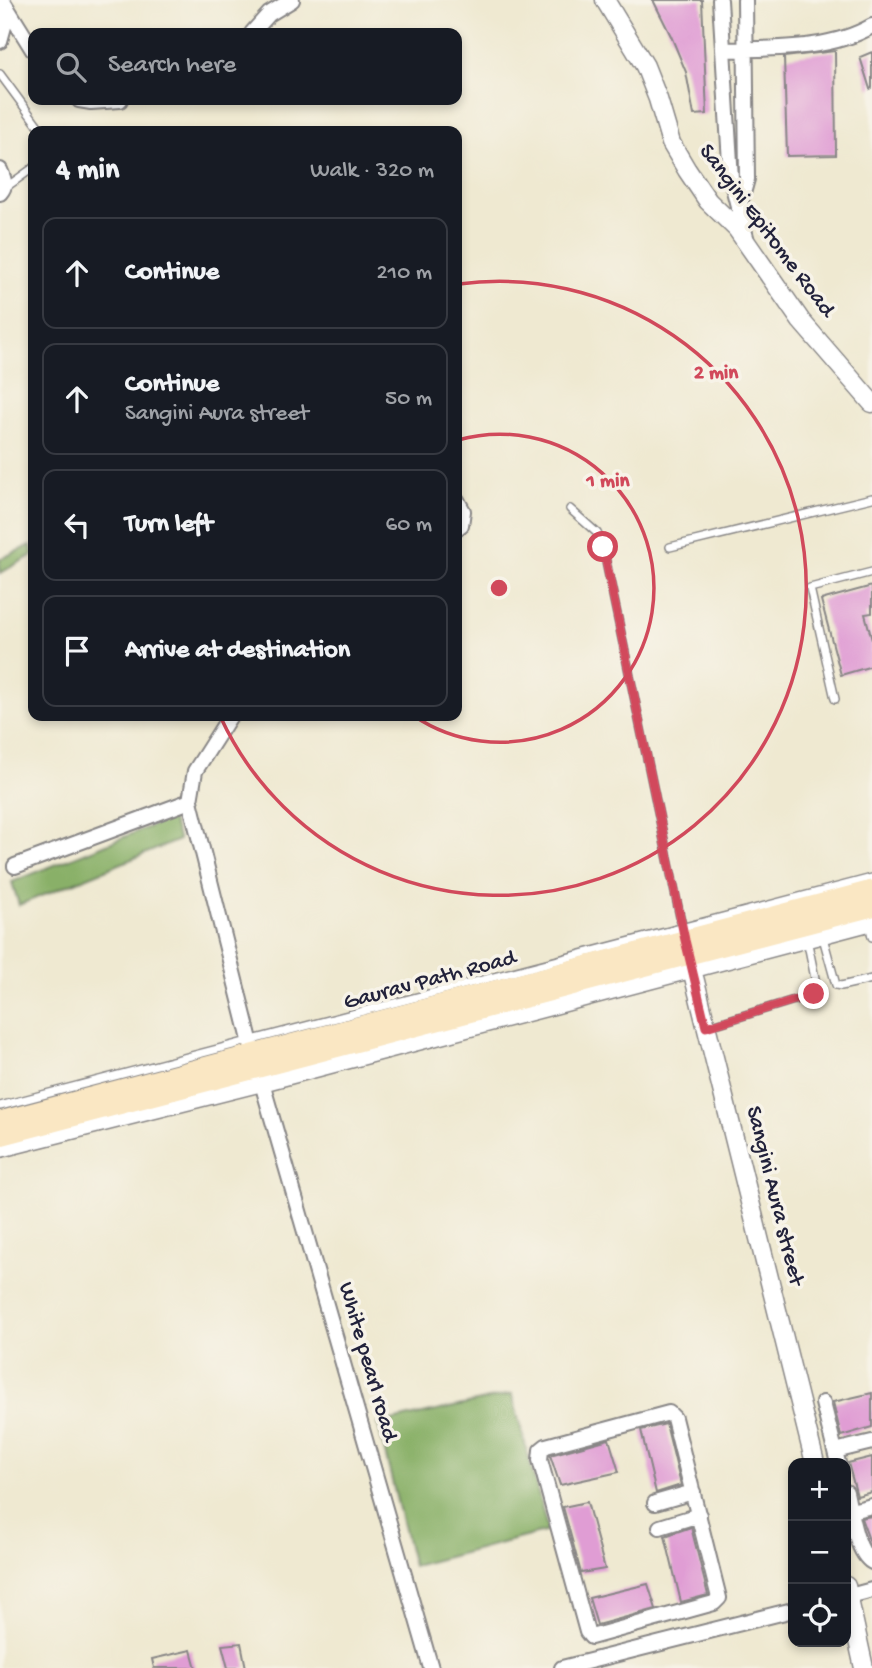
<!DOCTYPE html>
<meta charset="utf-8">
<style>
:root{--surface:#171b24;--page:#20242c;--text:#f1f3f6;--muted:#9ea1a6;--line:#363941}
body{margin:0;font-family:"Gochi Hand",sans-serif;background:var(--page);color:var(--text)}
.controls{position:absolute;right:21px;bottom:21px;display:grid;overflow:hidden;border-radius:14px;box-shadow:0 4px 10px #0003}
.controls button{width:63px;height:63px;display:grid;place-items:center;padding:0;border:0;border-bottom:2px solid var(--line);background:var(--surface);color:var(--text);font:35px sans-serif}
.stop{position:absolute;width:21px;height:21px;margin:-16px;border:5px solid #d1495b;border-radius:50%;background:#fff}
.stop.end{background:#d1495b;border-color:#fff;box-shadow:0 2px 7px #0008}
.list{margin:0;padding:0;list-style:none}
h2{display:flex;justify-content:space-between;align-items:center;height:91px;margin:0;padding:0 28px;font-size:30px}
h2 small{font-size:23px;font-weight:400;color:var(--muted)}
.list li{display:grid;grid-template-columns:46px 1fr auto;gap:21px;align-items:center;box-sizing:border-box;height:112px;margin:0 14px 14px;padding:0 14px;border:2px solid var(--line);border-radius:14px}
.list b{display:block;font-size:26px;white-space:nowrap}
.list p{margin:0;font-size:23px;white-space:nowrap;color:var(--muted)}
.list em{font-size:23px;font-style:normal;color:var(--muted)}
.icon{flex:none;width:38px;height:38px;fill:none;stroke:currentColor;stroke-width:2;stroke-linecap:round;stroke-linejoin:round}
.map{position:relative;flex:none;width:872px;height:1668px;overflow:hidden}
.search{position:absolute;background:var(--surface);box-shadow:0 4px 10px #0003;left:28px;top:28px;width:434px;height:77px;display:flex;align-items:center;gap:18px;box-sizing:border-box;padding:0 24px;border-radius:14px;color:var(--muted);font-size:26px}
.panel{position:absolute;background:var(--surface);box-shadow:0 4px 10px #0003;left:28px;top:126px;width:434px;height:595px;border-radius:14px}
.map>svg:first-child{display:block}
</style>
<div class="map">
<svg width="872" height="1668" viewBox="0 0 872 1668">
<rect width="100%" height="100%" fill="#f7f3e8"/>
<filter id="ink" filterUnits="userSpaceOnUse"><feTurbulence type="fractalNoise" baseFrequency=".0143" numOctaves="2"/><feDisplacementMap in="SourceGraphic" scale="14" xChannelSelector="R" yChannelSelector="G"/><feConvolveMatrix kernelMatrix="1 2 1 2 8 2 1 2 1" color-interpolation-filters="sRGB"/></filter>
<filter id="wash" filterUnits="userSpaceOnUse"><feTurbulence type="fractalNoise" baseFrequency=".00686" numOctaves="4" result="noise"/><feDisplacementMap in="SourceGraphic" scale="28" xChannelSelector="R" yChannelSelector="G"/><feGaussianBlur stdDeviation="1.57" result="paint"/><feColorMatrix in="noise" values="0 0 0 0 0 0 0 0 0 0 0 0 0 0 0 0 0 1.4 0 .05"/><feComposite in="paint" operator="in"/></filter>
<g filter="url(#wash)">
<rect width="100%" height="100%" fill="#efe9d1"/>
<!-- forest -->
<path fill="#89b067" stroke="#566951" stroke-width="2" d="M31,545L33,555L0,573V559Z
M171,818L179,840L19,905L12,882Z
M512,1394L548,1531L413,1566L378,1424Z"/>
<g id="blocks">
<!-- building -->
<path fill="#e09dd4" d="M653,0H702L707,114L694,115L686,72L671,36Z
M835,51L836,155L787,156L784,57Z
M872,52V88L870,89L860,57Z
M872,586V613L865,614L872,640V666L841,675L821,600Z
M872,1393V1427L841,1436L833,1402Z
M666,1424L681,1485L656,1493L641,1430Z
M609,1439L619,1472L560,1485L550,1455Z
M872,1457V1492L857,1496L848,1463Z
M587,1502L605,1569L581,1573L563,1507Z
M872,1516V1548L861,1518Z
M691,1527L708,1595L681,1602L665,1536Z
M648,1584L656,1609L597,1625L589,1598Z
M241,1643L246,1668H228L222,1645Z
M191,1650L196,1668H154L152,1659Z"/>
</g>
</g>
<g filter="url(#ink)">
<use href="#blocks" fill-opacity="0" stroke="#888686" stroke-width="2"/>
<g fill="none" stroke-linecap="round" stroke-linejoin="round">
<defs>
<path id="service" d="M0,74L42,131
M5,188L33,168
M570,509L597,533L603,547L683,931
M670,547L872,498
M835,699L810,588L872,572
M869,923L872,937
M822,934L836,985L841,986L872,979
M706,1027L814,994L817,988L807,939
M0,1106L872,878"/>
<path id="minor" d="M2,0L33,50
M720,0L731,179L747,241
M252,33L269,14L292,0
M0,41L8,12
M723,50C771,48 829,51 872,26
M79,100L91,102L120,100
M0,170C4,179 7,185 0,193
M740,204L747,179L745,0
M457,500L463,511L461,525L457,528
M230,716L195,771L190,801L253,1052L431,1668
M15,866L190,801
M823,1403L838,1463
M669,1413L674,1418L719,1598L714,1603L591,1637L587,1632L540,1460L541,1450L546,1446Z
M835,1451L872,1442
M846,1492C850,1510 856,1553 872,1562
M655,1503L693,1492
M851,1511L872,1506
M660,1527L699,1515
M846,1597L872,1590
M562,1668L793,1610"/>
<path id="tertiary" d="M605,0L645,66L658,99L671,143L687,170L708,201L737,229L801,321L872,403
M690,961L815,1463
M0,1148L262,1082L872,921
M846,1586L864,1668"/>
<path id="secondary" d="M0,1121L872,890
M0,1136L872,907"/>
</defs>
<!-- service casing -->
<use href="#service" stroke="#888686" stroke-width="10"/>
<!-- minor casing -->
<use href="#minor" stroke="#888686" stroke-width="18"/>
<!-- tertiary casing -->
<use href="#tertiary" stroke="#888686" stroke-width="21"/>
<!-- secondary casing -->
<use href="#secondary" stroke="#888686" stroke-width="23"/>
<!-- service -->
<use href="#service" stroke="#fff" stroke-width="7"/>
<!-- minor -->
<use href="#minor" stroke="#fff" stroke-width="14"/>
<!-- tertiary -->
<use href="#tertiary" stroke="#fff" stroke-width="18"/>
<!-- secondary -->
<use href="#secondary" stroke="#fae7c3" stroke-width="19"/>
</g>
</g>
<g fill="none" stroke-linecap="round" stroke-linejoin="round" filter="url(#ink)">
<!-- route -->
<path stroke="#d1495b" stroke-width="9" d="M603,547L685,940L706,1027L814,994"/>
</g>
<!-- distance rings -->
<g fill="none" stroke="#d1495b" stroke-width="3.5">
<path d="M458 440A154 154 0 1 1 414 716"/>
<path d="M459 284A307 307 0 1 1 221 718"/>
</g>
<g text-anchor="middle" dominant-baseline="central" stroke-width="7" stroke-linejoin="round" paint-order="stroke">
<!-- street labels -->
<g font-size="23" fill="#22223b" stroke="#f7f3e8">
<text transform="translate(766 231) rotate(53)">Sangini Epitome Road</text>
<text transform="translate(430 981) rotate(-15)">Gaurav Path Road</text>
<text transform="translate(774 1196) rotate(76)">Sangini Aura street</text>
<text transform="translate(367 1362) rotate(74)">White pearl road</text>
</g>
</g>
<circle cx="499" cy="588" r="10" fill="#d1495b" stroke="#f7f3e8" stroke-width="3.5"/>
<g font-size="21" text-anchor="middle" font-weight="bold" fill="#d1495b" stroke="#f7f3e8" stroke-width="7" stroke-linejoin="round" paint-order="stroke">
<text x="716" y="378">2 min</text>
<text x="608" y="486">1 min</text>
</g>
</svg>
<div class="controls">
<button>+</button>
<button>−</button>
<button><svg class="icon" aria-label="locate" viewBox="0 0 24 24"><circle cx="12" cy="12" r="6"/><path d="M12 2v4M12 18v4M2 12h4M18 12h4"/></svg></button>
</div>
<div class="stop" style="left:603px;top:547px"></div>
<div class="stop end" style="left:814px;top:994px"></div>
<div class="search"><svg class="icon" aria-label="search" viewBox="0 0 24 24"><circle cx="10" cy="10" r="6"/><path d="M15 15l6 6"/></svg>Search here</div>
<section class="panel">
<h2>4 min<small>Walk · 320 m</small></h2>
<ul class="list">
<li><svg class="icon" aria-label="ahead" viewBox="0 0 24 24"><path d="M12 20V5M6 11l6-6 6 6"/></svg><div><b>Continue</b></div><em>210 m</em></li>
<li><svg class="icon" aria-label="ahead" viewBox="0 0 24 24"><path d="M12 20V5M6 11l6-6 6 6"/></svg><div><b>Continue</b><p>Sangini Aura street</p></div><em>50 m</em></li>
<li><svg class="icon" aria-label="left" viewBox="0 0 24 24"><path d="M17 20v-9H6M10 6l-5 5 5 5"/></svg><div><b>Turn left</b></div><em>60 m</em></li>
<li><svg class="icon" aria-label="arrive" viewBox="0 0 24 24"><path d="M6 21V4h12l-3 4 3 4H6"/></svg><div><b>Arrive at destination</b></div></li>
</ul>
</section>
</div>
